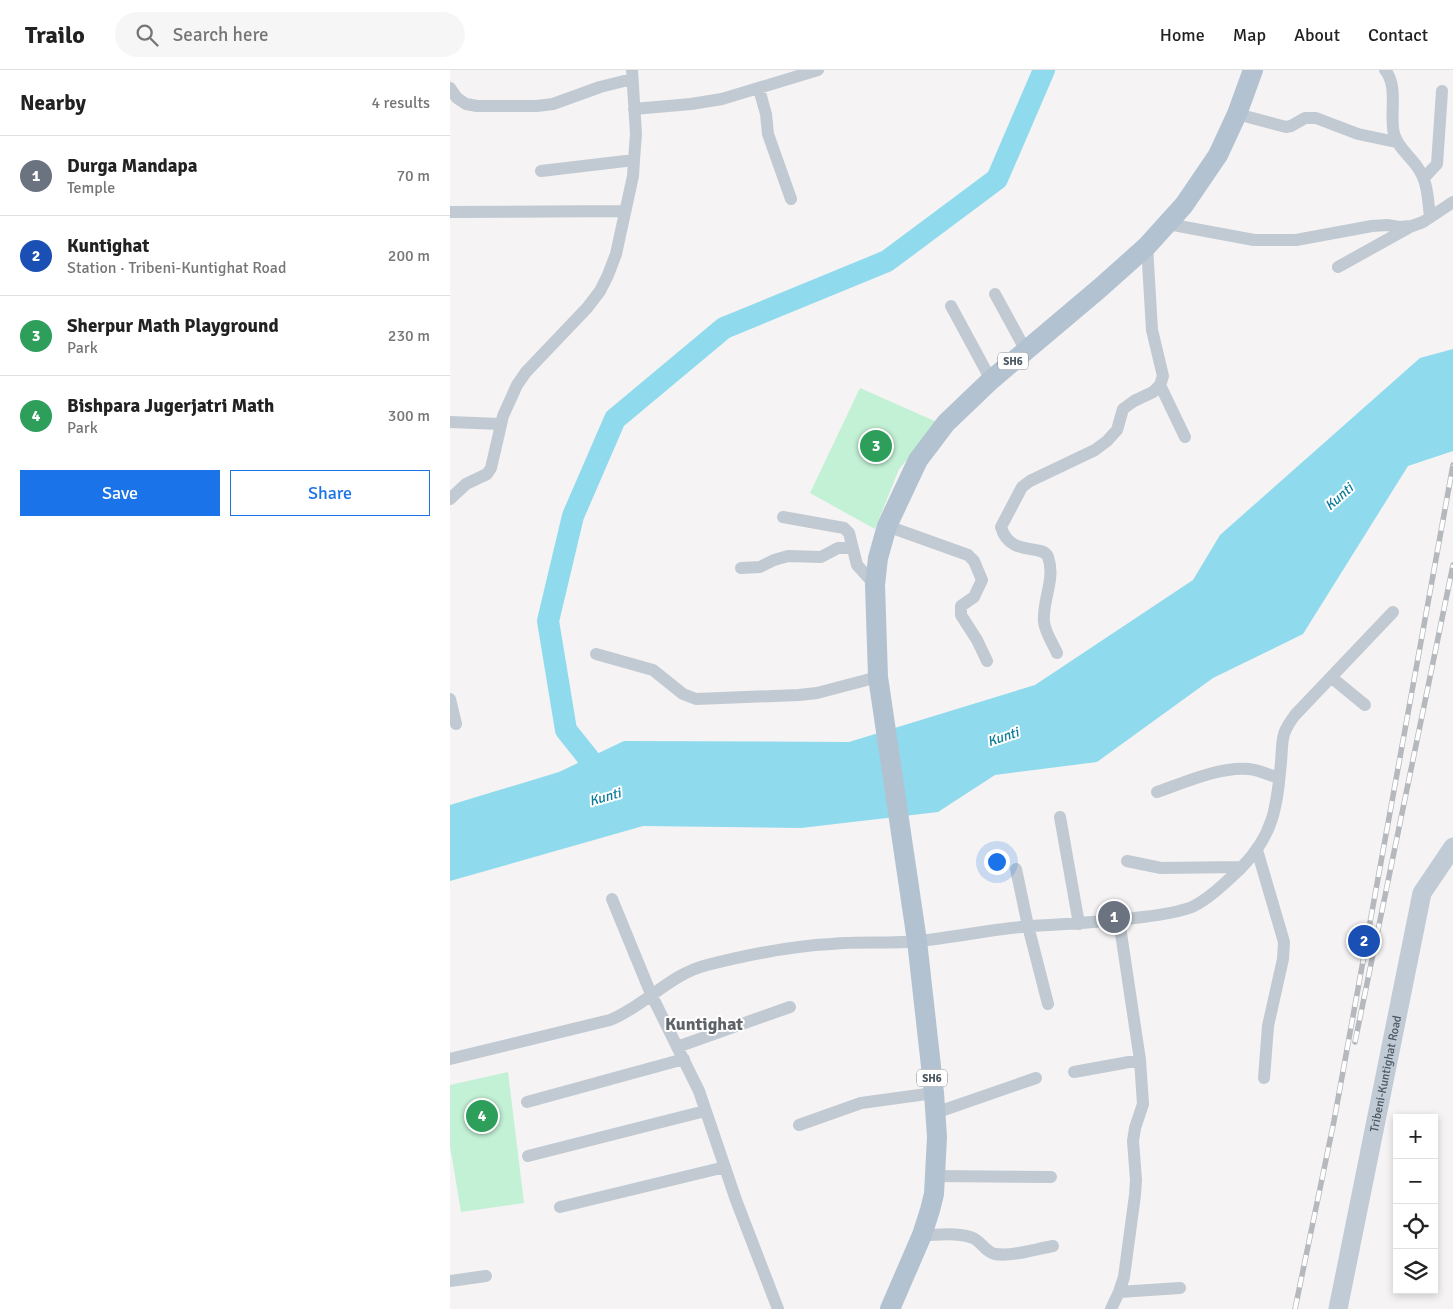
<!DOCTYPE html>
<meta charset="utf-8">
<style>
:root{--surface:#fff;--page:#f6f6f6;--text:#222;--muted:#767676;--line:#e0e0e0;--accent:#1a73e8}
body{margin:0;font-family:Signika,sans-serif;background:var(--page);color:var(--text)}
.controls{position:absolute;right:15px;bottom:15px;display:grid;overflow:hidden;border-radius:0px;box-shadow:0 2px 8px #0003}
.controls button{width:45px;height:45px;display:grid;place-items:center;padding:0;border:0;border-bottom:1px solid var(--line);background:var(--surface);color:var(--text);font:25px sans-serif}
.you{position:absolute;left:546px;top:791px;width:18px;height:18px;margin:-12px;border:4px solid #fff;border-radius:50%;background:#1a73e8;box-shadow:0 0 0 8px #1a73e833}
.badge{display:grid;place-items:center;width:32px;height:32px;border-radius:50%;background:var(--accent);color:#fff;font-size:16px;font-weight:700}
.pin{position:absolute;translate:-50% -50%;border:2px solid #fff;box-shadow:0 1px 5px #0006}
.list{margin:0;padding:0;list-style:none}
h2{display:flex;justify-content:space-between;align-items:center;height:65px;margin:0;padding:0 20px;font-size:21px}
h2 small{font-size:16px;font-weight:400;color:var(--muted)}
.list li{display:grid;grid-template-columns:32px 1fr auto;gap:15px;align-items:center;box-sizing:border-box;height:80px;padding:0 20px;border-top:1px solid var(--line)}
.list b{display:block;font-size:19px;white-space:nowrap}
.list p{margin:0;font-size:16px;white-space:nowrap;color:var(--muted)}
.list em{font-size:16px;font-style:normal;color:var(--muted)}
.actions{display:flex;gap:10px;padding:15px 20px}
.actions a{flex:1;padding:11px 0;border:1px solid var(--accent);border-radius:0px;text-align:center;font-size:18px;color:var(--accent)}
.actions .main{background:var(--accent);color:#fff}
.icon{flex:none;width:28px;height:28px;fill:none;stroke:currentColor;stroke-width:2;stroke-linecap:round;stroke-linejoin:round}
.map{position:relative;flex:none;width:1003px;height:1239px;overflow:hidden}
header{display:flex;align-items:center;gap:30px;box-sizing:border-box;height:70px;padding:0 25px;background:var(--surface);border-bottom:1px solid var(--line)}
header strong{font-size:24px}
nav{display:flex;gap:28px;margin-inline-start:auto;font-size:18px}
.search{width:350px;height:45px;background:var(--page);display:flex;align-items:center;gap:12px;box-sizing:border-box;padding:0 18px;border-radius:28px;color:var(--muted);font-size:19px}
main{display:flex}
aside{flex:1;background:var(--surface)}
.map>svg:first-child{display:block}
</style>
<header>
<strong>Trailo</strong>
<div class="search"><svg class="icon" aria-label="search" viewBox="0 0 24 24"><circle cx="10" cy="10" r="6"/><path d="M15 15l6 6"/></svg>Search here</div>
<nav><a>Home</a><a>Map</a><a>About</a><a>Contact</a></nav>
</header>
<main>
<aside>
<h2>Nearby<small>4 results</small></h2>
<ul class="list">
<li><span class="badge" style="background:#6b7280">1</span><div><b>Durga Mandapa</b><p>Temple</p></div><em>70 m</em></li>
<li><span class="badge" style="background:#1a4fb4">2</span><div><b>Kuntighat</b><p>Station · Tribeni-Kuntighat Road</p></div><em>200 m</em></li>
<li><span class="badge" style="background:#2e9e5b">3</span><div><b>Sherpur Math Playground</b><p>Park</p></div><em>230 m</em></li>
<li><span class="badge" style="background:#2e9e5b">4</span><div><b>Bishpara Jugerjatri Math</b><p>Park</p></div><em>300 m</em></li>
</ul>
<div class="actions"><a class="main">Save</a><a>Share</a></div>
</aside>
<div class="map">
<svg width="1003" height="1239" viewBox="0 0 1003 1239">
<rect width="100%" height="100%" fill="#f5f3f3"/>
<!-- green -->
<path fill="#c3f1d5" d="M410,318L489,353L449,399L425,459L360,423Z
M58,1002L74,1133L11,1142L0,1076V1015Z"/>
<!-- water -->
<path fill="#90daee" d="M1003,279V381L958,396L853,564L763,608L647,692L545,705L488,742L351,758L193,756L0,811V735L109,702L174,671L399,672L585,615L743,510L770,465L970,288Z"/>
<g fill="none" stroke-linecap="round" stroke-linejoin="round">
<!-- river -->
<path stroke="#90daee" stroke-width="22" d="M160,707L152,705L116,660L98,551L123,446L165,349L274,258L437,191L547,109L594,0"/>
<!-- minor -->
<path stroke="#c1cad2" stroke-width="12" d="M935,0C949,17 939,44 944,64C948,78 960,86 968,98C978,112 978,131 980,147
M0,18L7,28L16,34L27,36H87L103,34L150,17L182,9
M309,19L316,44L318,64L341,129
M184,39L241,34L272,29L368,0
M787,44L836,57L841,56L855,48H866L908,64L946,72
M91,101L184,90
M974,108L987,94L992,21
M0,142L175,141
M718,154L804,170H846L922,156L937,155L949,157L962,156L973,152L1003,132
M888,197L960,157
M545,224L576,281
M501,236L541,310
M710,315L735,367
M0,352L51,354
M0,429L16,414L37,404L41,398L53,346L67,315L76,302L137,238L150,221L158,205L166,184L183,106L184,90L186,64L182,0
M333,447L394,458L399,463L407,495L425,515
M437,456L518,485L524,491L532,510L524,527L511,536V545L527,570L537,591
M291,498L310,497L324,490L338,486L371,487L388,478H402
M607,583C603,574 595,562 594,552C592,530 606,509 598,487C593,473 560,488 551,457L572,417L580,411L645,380L657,371L667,360L673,339L684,331L703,322L710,315L713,306L702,260L697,176
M146,584L203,600L233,624L246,629L349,625L367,623L428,607
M881,607L915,635
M0,629L6,654
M707,722C733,713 771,696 799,699C809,700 819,705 829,708
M610,747L629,854
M807,780L834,872L833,889L818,956L814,1008
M677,791L711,798L791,797
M566,799L578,856L598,934
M162,829L201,924L249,1021L286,1130L328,1239
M227,977L340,937
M0,989L160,950C195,936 220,904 257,895C297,885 340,876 381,874C410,871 440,874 469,871C506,867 543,859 581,856C618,854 655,852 693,847C710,845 726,843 742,837C760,828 776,812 791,798C824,765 827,736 831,692C833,669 830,665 845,645L943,542
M624,1002L690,990
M77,1032L234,989
M485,1043L586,1008
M349,1055L411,1033L484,1023
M78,1086L255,1041
M485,1106L601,1107
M110,1137L275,1097
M472,1165C488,1165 509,1162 523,1168C532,1172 535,1182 545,1184C561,1187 586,1179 603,1176
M0,1211L36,1206
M669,1222L730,1218
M661,1239L669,1222L674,1207L685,1125L686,1110L683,1071L685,1058L693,1034L690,990L669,850"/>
<!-- secondary -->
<path stroke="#c1cbd6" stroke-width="19" id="s1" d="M888,1239L972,823L1003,777"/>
<!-- primary -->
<path stroke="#b3c2d1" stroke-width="20" d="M440,1239L472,1165L480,1140L484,1124L487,1067L484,1023L467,871L428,607L425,515L428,488L437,456L468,390L496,353L541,310L650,218L697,176L734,135L768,85L787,44L803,0"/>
<defs>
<path id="rail" d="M905,972L1003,495
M845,1239L884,1051L1003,395"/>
</defs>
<!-- rail casing -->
<use href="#rail" stroke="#b5b8bd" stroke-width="5.5"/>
<!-- rail -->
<use href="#rail" stroke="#fff" stroke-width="4" stroke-dasharray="11" stroke-linecap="butt"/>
</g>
<g text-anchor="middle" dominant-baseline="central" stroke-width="4" stroke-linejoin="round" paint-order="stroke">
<!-- shield labels -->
<g fill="#fff" stroke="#808990" stroke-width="1">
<rect x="548" y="282.5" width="30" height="17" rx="4"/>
<rect x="467" y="999.5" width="30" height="17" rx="4"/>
</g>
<g font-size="11" font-weight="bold" fill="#4a5661">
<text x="563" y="291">SH6</text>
<text x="482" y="1008">SH6</text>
</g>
<!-- street labels -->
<g font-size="12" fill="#4a5661" stroke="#fff">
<text stroke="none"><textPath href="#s1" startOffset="240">Tribeni-Kuntighat Road</textPath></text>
</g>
<!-- water labels -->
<g font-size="14" font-style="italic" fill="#0c7c9b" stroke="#fff">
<text transform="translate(889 427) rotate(-42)">Kunti</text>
<text transform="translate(553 667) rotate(-19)">Kunti</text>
<text transform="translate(155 727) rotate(-16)">Kunti</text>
</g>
<!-- district labels -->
<g font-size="18" font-weight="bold" fill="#5f6368" stroke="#fff">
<text x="254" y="954">Kuntighat</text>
</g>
</g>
</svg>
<div class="controls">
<button>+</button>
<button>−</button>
<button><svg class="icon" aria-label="locate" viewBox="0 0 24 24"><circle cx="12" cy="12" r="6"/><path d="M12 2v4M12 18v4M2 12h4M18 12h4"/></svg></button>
<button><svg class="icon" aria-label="layers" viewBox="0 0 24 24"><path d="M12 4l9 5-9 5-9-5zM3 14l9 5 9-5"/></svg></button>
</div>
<div class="you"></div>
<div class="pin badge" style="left:664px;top:847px;background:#6b7280">1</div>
<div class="pin badge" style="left:914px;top:871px;background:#1a4fb4">2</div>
<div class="pin badge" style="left:426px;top:376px;background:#2e9e5b">3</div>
<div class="pin badge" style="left:32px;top:1046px;background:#2e9e5b">4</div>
</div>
</main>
